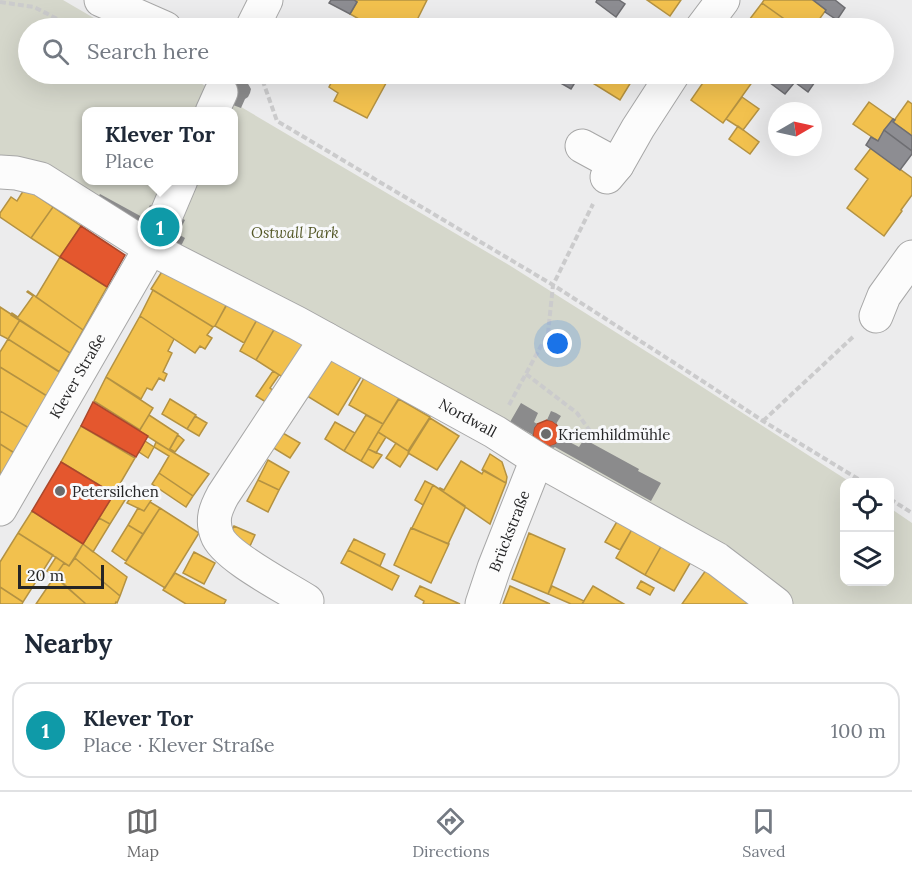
<!DOCTYPE html>
<meta charset="utf-8">
<style>
:root{--surface:#fff;--page:#f2f2f3;--text:#1f2937;--muted:#747a83;--line:#e0e1e3;--accent:#6b6b6c}
body{margin:0;font-family:Lora,serif;background:var(--page);color:var(--text)}
.controls{position:absolute;right:18px;bottom:18px;display:grid;overflow:hidden;border-radius:12px;box-shadow:0 6px 24px #0002}
.controls button{width:54px;height:54px;display:grid;place-items:center;padding:0;border:0;border-bottom:2px solid var(--line);background:var(--surface);color:var(--text);font:30px sans-serif}
.compass{position:absolute;left:768px;top:102px;width:54px;height:54px;border-radius:50%;background:var(--surface);box-shadow:0 6px 24px #0002;rotate:81deg}
.scale{position:absolute;left:18px;bottom:15px;width:86px;box-sizing:border-box;padding-left:6px;border:3px solid #252526;border-top:0;font-size:16px;line-height:21px;white-space:nowrap;color:#252526;-webkit-text-stroke:4px #f8f9fb;paint-order:stroke}
.you{position:absolute;left:558px;top:344px;width:21px;height:21px;margin:-15px;border:4px solid #fff;border-radius:50%;background:#1a73e8;box-shadow:0 0 0 9px #1a73e833}
.badge{display:grid;place-items:center;width:39px;height:39px;border-radius:50%;background:var(--accent);color:#fff;font-size:20px;font-weight:700}
.pin{position:absolute;translate:-50% -50%;border:3px solid #fff;box-shadow:0 2px 6px #0006}
.popup{position:absolute;left:82px;top:107px;width:156px;height:78px;box-sizing:border-box;display:grid;place-content:center;border-radius:12px;background:var(--surface);filter:drop-shadow(0 2px 4px #0005);font-size:20px;white-space:nowrap;color:var(--muted)}
.popup b{font-size:22px;color:var(--text)}
.popup::after{content:'';position:absolute;left:50%;top:100%;margin-left:-12px;border:12px solid transparent;border-top-color:var(--surface)}
.list{margin:0;padding:0;list-style:none}
h2{display:flex;justify-content:space-between;align-items:center;height:78px;margin:0;padding:0 24px;font-size:26px}
h2 small{font-size:20px;font-weight:400;color:var(--muted)}
.list li{display:grid;grid-template-columns:39px 1fr auto;gap:18px;align-items:center;box-sizing:border-box;height:96px;margin:0 12px 12px;padding:0 12px;border:2px solid var(--line);border-radius:18px}
.list b{display:block;font-size:22px;white-space:nowrap}
.list p{margin:0;font-size:20px;white-space:nowrap;color:var(--muted)}
.list em{font-size:20px;font-style:normal;color:var(--muted)}
.icon{flex:none;width:33px;height:33px;fill:none;stroke:currentColor;stroke-width:2;stroke-linecap:round;stroke-linejoin:round}
.map{position:relative;flex:none;width:912px;height:604px;overflow:hidden}
.search{position:absolute;background:var(--surface);box-shadow:0 6px 24px #0002;left:18px;right:18px;top:18px;height:66px;display:flex;align-items:center;gap:15px;box-sizing:border-box;padding:0 21px;border-radius:33px;color:var(--muted);font-size:22px}
.sheet{height:186px;background:var(--surface)}
nav{display:flex;justify-content:space-around;align-items:center;box-sizing:border-box;height:84px;border-top:2px solid var(--line);background:var(--surface);font-size:16px;color:var(--muted)}
nav a{display:grid;justify-items:center;gap:3px}
nav .on{color:var(--accent)}
.map>svg:first-child{display:block}
</style>
<div class="map">
<svg width="912" height="604" viewBox="0 0 912 604">
<rect width="100%" height="100%" fill="#ececed"/>
<!-- green -->
<path fill="#d5d7cb" fill-rule="evenodd" d="M0,0H63L111,28H28V74H185L509,265L679,372L850,482H844V582H890V508L912,523V604H776L0,172ZM86,112H234V180H86Z"/>
<!-- homes -->
<path fill="#f2c14e" stroke="#b49242" stroke-width="1.5" d="M354,0H427L413,28H373L365,24L366,23L350,14L357,2Z
M647,0H681L670,16Z
M764,0H813L826,10L813,28H797L762,3Z
M762,3L797,28H743Z
M318,19L335,28H313Z
M314,74H391L367,118L334,101L338,93L329,87L331,83Z
M585,74H636L620,100L583,77Z
M709,74H758L723,123L691,100Z
M742,97L759,109L743,130L726,119Z
M908,101L912,104V136L893,122Z
M869,102L893,119L878,141L853,124Z
M738,126L759,142L750,154L729,139Z
M871,148L912,178V195L901,210L902,211L884,236L847,208L868,179L855,169Z
M25,188L53,207L31,238L0,217V213L11,197L17,201Z
M53,207L81,226L60,257L31,238Z
M60,257L107,287L83,330L36,297Z
M163,270L230,299L215,326L213,327L151,289Z
M153,290L213,327L207,335L212,338L205,349L200,346L195,353L140,316Z
M28,291L83,330L70,353L11,315L12,313L18,317L33,296L27,292Z
M229,300L259,316L244,343L215,326Z
M0,307L20,320L8,339L0,335Z
M140,316L174,339L168,351L172,353L163,372L167,374L164,381L159,378L152,390L147,388L141,399L106,377Z
M259,316L275,328L256,360L240,351Z
M20,320L70,353L59,372L8,339Z
M275,328L308,346L287,380L256,360Z
M8,339L60,372L47,396L0,367V352Z
M321,354L361,377L338,415L299,391Z
M0,367L47,396L29,428L0,411Z
M273,371L279,375L270,388L277,393L269,404L256,396Z
M106,377L153,408L140,430L94,401Z
M364,378L399,398L383,424L349,405Z
M170,399L196,415L187,429L162,414Z
M399,399L430,417L408,451L378,432Z
M0,411L29,428L16,454L0,444Z
M149,415L178,434L169,450L139,431Z
M366,415L383,424L361,461L344,451Z
M195,416L207,423L199,436L187,429Z
M430,418L459,436L437,470L408,453Z
M335,422L355,433L344,451L325,439Z
M81,426L135,458L114,494L61,462Z
M276,429L300,443L290,458L267,444Z
M378,432L386,437L376,453L368,449Z
M178,435L184,440L175,452L170,449Z
M145,441L154,447L148,458L139,452Z
M156,442L209,474L193,496L159,473L169,456L154,447Z
M396,443L408,451L409,453L400,467L386,458Z
M0,444L16,454L0,482Z
M368,449L382,455L373,468L361,461Z
M490,454L502,462L507,477L506,483L482,470Z
M268,460L289,472L279,490L258,480Z
M461,461L482,474L484,470L506,483L490,524L439,489L440,488L444,490Z
M159,473L193,496L186,507L152,484Z
M258,480L279,490L268,512L247,501Z
M425,481L433,485L423,505L415,500Z
M433,485L465,506V508L448,544L412,528Z
M136,489L152,499L144,511L127,503Z
M114,494L125,500L110,524L99,518Z
M150,502L160,508L143,534L128,525L138,508L144,511Z
M160,508L199,533L165,588L125,563Z
M32,511L83,544L69,566L18,533Z
M99,518L110,524L93,552L83,544Z
M619,518L634,526L620,550L605,542Z
M128,525L143,534L126,561L112,551Z
M234,526L255,535L250,546L229,536Z
M634,526L663,543L645,575L616,558Z
M411,528L449,544L431,583L394,565Z
M18,533L53,555L23,602L0,587V562Z
M529,533L565,549L548,594L512,579Z
M354,539L385,554L380,566L348,550Z
M663,543L692,560L674,591L645,575Z
M83,544L127,577L120,596L75,558Z
M348,550L399,576L392,590L341,563Z
M194,552L215,563L204,584L183,573Z
M56,557L64,563L55,576L47,571Z
M75,558L120,596L117,603L116,602L115,604H86L55,576L64,563L69,566Z
M706,570L754,604H682Z
M175,573L226,600L224,604H186L163,590Z
M55,576L64,585L86,604H36Z
M641,581L654,588L650,595L637,588Z
M420,586L460,604H423L424,601L415,596Z
M510,586L550,604H503Z
M552,586L584,601L582,604H571L548,594Z
M593,586L624,604H582Z
M0,587L23,602L22,604H0Z"/>
<!-- shops -->
<path fill="#e4572e" stroke="#ab482c" stroke-width="1.5" d="M81,226L125,255L107,287L60,257Z
M93,402L148,436L136,457L81,426Z
M547,420L552,421L556,424L560,431L558,442L554,445L548,447L534,439L533,435L534,428L537,424Z
M61,462L114,494L83,544L32,511Z"/>
<!-- industry -->
<path fill="#8d8d92" stroke="#6e6e72" stroke-width="1.5" d="M331,0H354L357,2L350,14L329,3Z
M597,0H619L625,4L616,17L596,2Z
M813,0H835L845,8L837,20L825,12L826,10Z
M552,74H574L579,76L571,89L550,77Z
M769,74H784L795,82L785,94L765,79Z
M784,74H809L817,79L808,92Z
M893,119L895,120L893,122L912,136V151L884,130Z
M884,130L912,151V154L900,170L866,145L871,137L878,141Z"/>
<!-- building -->
<path fill="#8b8b8c" d="M202,74H218L219,76L233,87L239,81L247,82L251,89L250,93L248,97L245,99L241,108L233,105L236,98L204,83Z
M100,194L144,218L150,205L178,219L179,217L185,220L178,234L185,238L180,248L92,207Z
M521,403L538,413L534,422L537,424L534,428L533,435L510,422Z
M551,411L556,413L561,416L556,424L552,421L547,420Z
M560,437L579,447L584,439L639,469L638,471L661,483L651,501L555,447L553,448L550,446L556,444Z"/>
<g fill="none" stroke-linecap="round" stroke-linejoin="round">
<defs>
<g id="minor">
<path d="M101,0L165,28"/>
<path d="M252,28L266,0"/>
<path d="M702,28L723,0"/>
<path d="M212,112L221,92"/>
<path d="M582,146L617,165"/>
<path id="s1" d="M0,172L16,173L41,179L150,248L297,323L495,432L537,459L717,559L776,604"/>
<path d="M607,177L617,165L638,128L673,74"/>
<path d="M167,213L181,180"/>
<path d="M876,316L884,296L912,257"/>
<path id="s2" d="M0,509L154,242"/>
<path d="M307,601C287,588 224,556 217,535C211,519 216,508 223,495L326,339"/>
<path id="s3" d="M482,604L494,568L537,459"/>
</g>
</defs>
<!-- minor casing -->
<use href="#minor" stroke="#a7a7a7" stroke-width="35"/>
<!-- path -->
<path stroke="#cbcbcc" stroke-width="4" stroke-dasharray="6 3" stroke-linecap="butt" d="M0,2L34,7L75,28
M257,74L261,76L277,121L553,285L704,382L763,421L863,482
M526,374L577,413L598,442
M509,405L548,333L553,285L593,204
M763,421L854,336
M890,499L912,513"/>
<!-- minor -->
<use href="#minor" stroke="#fcfcfc" stroke-width="33"/>
</g>
<!-- markers -->
<g fill="#6b6b6c" stroke="#f8f9fb" stroke-width="2">
<circle cx="546" cy="434" r="6"/>
<circle cx="60" cy="491" r="6"/>
</g>
<g text-anchor="middle" dominant-baseline="central" stroke-width="6" stroke-linejoin="round" paint-order="stroke">
<!-- park labels -->
<g font-size="15" font-style="italic" fill="#545827" stroke="#f8f9fb">
<text x="295" y="232">Ostwall Park</text>
</g>
<!-- street labels -->
<g font-size="15" fill="#252526" stroke="#f8f9fb">
<text stroke="none"><textPath href="#s2" startOffset="154">Klever Straße</textPath></text>
<text stroke="none"><textPath href="#s1" startOffset="531">Nordwall</textPath></text>
<text stroke="none"><textPath href="#s3" startOffset="78">Brückstraße</textPath></text>
</g>
<!-- poi labels -->
<g font-size="15" fill="#252526" stroke="#f8f9fb" text-anchor="start">
<text x="558" y="434">Kriemhildmühle</text>
<text x="72" y="491">Petersilchen</text>
</g>
</g>
</svg>
<div class="controls">
<button><svg class="icon" aria-label="locate" viewBox="0 0 24 24"><circle cx="12" cy="12" r="6"/><path d="M12 2v4M12 18v4M2 12h4M18 12h4"/></svg></button>
<button><svg class="icon" aria-label="layers" viewBox="0 0 24 24"><path d="M12 4l9 5-9 5-9-5zM3 14l9 5 9-5"/></svg></button>
</div>
<svg class="compass" viewBox="-18 -18 36 36"><path d="M0-13l5 13h-10z" fill="#e53935"/><path d="M0 13l5-13h-10z" fill="#747a83"/></svg>
<div class="scale">20 m</div>
<div class="you"></div>
<div class="pin badge" style="left:160px;top:227px;background:#0f9aa8">1</div>
<div class="popup"><b>Klever Tor</b>Place</div>
<div class="search"><svg class="icon" aria-label="search" viewBox="0 0 24 24"><circle cx="10" cy="10" r="6"/><path d="M15 15l6 6"/></svg>Search here</div>
</div>
<section class="sheet">
<h2>Nearby<small></small></h2>
<ul class="list">
<li><span class="badge" style="background:#0f9aa8">1</span><div><b>Klever Tor</b><p>Place · Klever Straße</p></div><em>100 m</em></li>
</ul>
</section>
<nav>
<a class="on"><svg class="icon" aria-label="map" viewBox="0 0 24 24"><path d="M3 6l6-2 6 2 6-2v14l-6 2-6-2-6 2zM9 4v14M15 6v14"/></svg>Map</a>
<a><svg class="icon" aria-label="directions" viewBox="0 0 24 24"><path d="M12 3l9 9-9 9-9-9zM9 14v-3h6M13 9l2 2-2 2"/></svg>Directions</a>
<a><svg class="icon" aria-label="saved" viewBox="0 0 24 24"><path d="M7 4h10v16l-5-4-5 4z"/></svg>Saved</a>
</nav>
